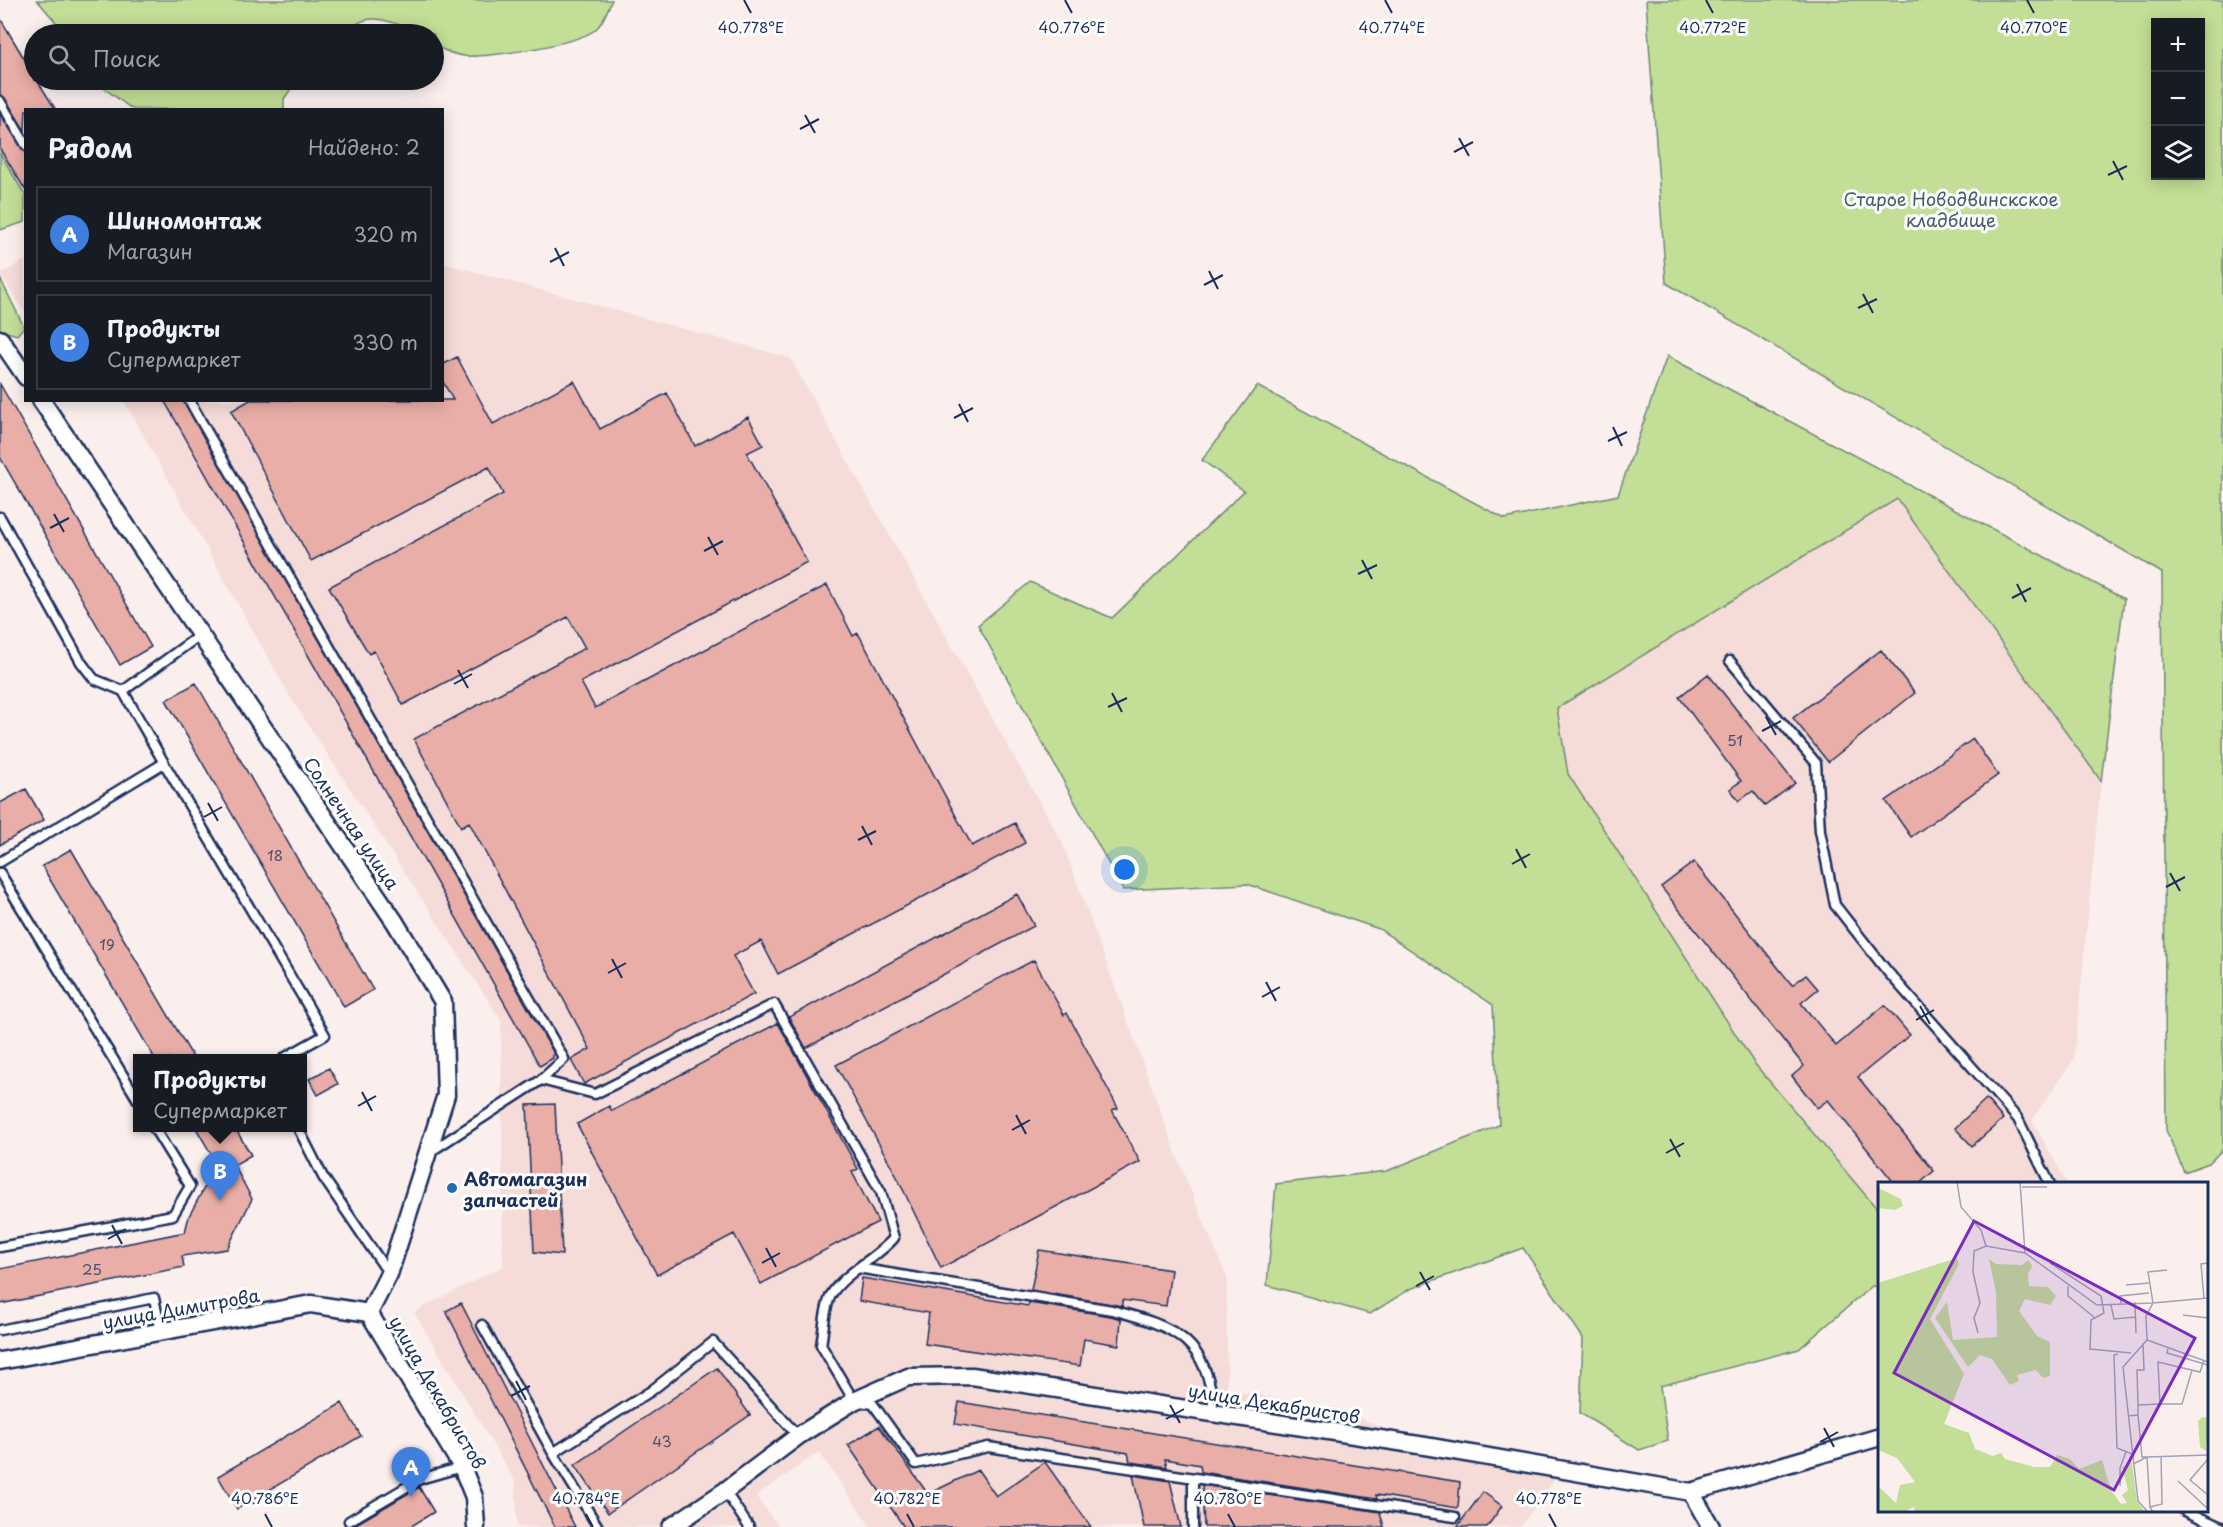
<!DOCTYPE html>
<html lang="ru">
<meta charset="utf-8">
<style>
:root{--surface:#171b24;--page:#20242c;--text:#f1f3f6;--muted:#9ea1a6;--line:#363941;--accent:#0b8043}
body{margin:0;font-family:"Playpen Sans",sans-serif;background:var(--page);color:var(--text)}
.controls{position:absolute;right:18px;top:18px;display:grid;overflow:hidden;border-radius:0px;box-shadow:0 3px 15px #0003}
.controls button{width:54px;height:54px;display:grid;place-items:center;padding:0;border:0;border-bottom:2px solid var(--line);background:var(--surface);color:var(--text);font:30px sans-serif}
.you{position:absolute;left:1125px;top:870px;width:21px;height:21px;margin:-15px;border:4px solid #fff;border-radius:50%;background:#1a73e8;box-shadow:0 0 0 9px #1a73e833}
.badge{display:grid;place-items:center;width:39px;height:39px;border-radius:50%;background:var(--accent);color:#fff;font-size:20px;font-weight:700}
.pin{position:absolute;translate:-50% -50px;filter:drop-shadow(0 2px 3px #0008)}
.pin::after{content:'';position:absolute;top:32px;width:21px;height:18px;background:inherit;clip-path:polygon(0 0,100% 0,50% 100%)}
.popup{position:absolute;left:133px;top:1054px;width:174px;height:78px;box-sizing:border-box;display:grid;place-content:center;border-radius:0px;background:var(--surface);filter:drop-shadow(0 2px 4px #0005);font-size:20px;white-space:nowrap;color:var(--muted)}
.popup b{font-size:22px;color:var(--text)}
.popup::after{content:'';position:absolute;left:50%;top:100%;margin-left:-12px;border:12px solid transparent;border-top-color:var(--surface)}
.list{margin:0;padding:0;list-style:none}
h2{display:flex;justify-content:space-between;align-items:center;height:78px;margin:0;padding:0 24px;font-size:26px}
h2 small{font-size:20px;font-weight:400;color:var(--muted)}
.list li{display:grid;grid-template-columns:39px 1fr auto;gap:18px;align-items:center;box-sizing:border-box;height:96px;margin:0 12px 12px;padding:0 12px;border:2px solid var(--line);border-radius:0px}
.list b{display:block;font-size:22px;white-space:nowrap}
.list p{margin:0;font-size:20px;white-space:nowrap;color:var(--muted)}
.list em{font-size:20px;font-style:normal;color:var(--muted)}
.icon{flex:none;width:33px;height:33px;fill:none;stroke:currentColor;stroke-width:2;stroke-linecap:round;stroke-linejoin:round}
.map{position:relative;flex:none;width:2223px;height:1527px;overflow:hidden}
.search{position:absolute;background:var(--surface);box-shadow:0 3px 15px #0003;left:24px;top:24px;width:420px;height:66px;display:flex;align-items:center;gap:15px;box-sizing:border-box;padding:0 21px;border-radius:33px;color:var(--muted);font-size:22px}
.panel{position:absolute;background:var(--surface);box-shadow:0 3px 15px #0003;left:24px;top:108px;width:420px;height:294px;border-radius:0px}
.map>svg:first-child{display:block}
</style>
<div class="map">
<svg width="2223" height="1527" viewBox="0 0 2223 1527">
<rect width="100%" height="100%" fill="#faefed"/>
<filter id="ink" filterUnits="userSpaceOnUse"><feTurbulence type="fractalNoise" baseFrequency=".0167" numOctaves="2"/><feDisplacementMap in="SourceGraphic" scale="12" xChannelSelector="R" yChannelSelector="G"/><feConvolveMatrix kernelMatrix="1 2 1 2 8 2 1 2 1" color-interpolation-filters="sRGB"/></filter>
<g filter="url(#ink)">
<!-- built -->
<path fill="#f5dcd8" d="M25,260V313L0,274Z
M443,263L790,358L1062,842L1181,1167L1227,1278V1390L1342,1410L1425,1446L1560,1472L1520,1527H871L819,1452L756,1496L779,1527H517L516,1483L414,1312L503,1266L501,1020L292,700L124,401L442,400Z
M1897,499L2101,781L2074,1059L2032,1120L2067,1183L1880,1184L1879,1211L1754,1063L1568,774L1557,708Z"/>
<!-- green -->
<path fill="#c3de96" stroke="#6f867a" stroke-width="1.5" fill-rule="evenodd" d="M37,0H612C607,10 604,22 596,29C580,44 488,58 464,56C453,55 443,50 434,45V34C407,34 370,0 347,34H66Z
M1646,0H2223V1149L2209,1163L2184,1172L2166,1130L2162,573L1666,283ZM2156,22H2200V176H2156Z
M93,80H297L284,99V110L132,109Z
M0,153L25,195V222L0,230Z
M0,278L24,327L17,335L0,330Z
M1667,356L2124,599L2101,781L1897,499L1557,708L1568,774L1754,1063L1879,1211V1287L1872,1286L1799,1349L1660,1386L1668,1441L1639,1450L1580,1413L1583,1338L1523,1248L1410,1289L1370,1314L1267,1285L1276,1184L1387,1171L1499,1125L1493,1005L1379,929L1247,884L1123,890L978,625L1030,582L1112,618L1244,491L1202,460L1257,386L1505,519L1618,495Z"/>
<!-- building -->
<path fill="#e8aea7" stroke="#1b2f5e" stroke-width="1.5" d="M0,18L34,75V80H37L56,110H26L25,131L5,98L0,95Z
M0,114L26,153V191L0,149Z
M457,357L493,424L574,381L600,429L667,393L695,446L748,417L763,445L747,453L807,562L581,682L595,708L827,585L853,636L858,633L972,846L1015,823L1025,843L778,974L761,941L733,956L754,994L584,1084L571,1060L590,1049L469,822L461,827L414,739L585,648L568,617L403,705L374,651L369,654L329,587L503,494L489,467L311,561L231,411L250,400H453L442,380V365Z
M0,384L151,647L120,665L0,457Z
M164,400H183L553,1052V1058L540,1066Z
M1881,650L1915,693L1828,762L1793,718Z
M1708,674L1795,783L1765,806L1753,791L1739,801L1730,789L1741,781L1679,697Z
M196,683L373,990L344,1007L166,700Z
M1973,739L1998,775L1911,837L1886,801Z
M26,789L44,820L0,845V803Z
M71,849L194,1059H155L42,866Z
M1694,862L1792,985L1806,975L1818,989L1801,1003L1836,1046L1885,1005L1910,1035L1858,1077L1934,1171L1919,1184H1895L1828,1100L1817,1108L1792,1076L1804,1066L1661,887Z
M1017,894L1034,926L806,1048L789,1017Z
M1034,960L1064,1015L1067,1013L1118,1108L1112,1110L1140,1162L941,1268L895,1173L836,1065Z
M778,1023L858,1169L852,1172L878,1222L761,1284L734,1234L657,1275L577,1124L609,1106L612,1111Z
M329,1068L338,1084L318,1095L309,1079Z
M1986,1099L2003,1119L1972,1146L1955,1128Z
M555,1104L557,1146L562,1255L534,1252L527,1105Z
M196,1128H235L251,1155L234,1165L252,1199L227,1249L182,1256L184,1267L0,1304V1269L185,1232L189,1216L217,1164Z
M1039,1250L1171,1270L1166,1306L1122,1300V1306L1031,1290Z
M862,1278L1028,1306L1029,1303L1111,1316L1121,1319L1119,1345L1084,1339L1080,1366L925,1344L929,1313L859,1301Z
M461,1303L506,1392L575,1527H555L446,1311Z
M717,1368L750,1415L608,1513L575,1465Z
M959,1402L1460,1482L1458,1508L1376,1495L1377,1499L1201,1472L1200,1465L1165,1459L1167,1467L1130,1462L1128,1453L955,1424Z
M342,1403L361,1436L237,1509L218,1476Z
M879,1426L928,1494L978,1470L996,1496L1045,1462L1091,1527H904L848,1445Z
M1133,1475L1170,1481L1181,1527H1144Z
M1202,1485L1380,1512L1384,1527H1204Z
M419,1487L434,1512L410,1527H351Z
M1483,1492L1502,1506L1487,1527H1457Z"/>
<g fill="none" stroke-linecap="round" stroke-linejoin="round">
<defs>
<path id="lane" d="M0,101L26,145
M189,400L564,1059L541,1080
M0,517L81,662L94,679L123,691
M1730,661L1816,763L1820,831L1835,905L1887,971L2018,1119L2050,1184
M164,763L325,1035L284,1058
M0,862L164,763L123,691L200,635
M0,873L138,1100
M298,1128L323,1177L389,1274
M430,1152L541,1080L595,1094L774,1004L881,1192L894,1238C878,1257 843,1274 831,1295C824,1308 824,1330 821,1345L854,1401L873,1404L916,1464L988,1447L1455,1517
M0,1247L173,1215L190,1186L154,1128
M858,1268L1112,1310C1177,1327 1208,1340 1214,1413
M482,1325L553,1453L598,1527
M0,1330L154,1298L161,1332
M553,1453L651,1391L713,1342L798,1436
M725,1491L749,1527
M2183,1510L2221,1527
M349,1521L420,1479L462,1467
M1193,1527V1478"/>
<path id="street" d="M0,339L26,377
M41,400L395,922L443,1002L446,1095L389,1274L369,1313
M369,1313L462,1467L474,1497L476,1527
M0,1361L311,1304L369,1313
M1691,1492L1711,1527
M671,1527L725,1491L798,1436L854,1401L908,1377L972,1376L1425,1446L1691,1492L1880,1437"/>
</defs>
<!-- lane casing -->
<use href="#lane" stroke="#1b2f5e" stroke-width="13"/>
<!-- street casing -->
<use href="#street" stroke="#1b2f5e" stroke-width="21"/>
<!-- lane -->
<use href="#lane" stroke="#fff" stroke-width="8"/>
<!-- street -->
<use href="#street" stroke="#fff" stroke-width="16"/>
</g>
</g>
<!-- ticks -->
<path fill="none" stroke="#1b2f5e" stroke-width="2" d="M744,0L751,13M1065,0L1072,13M1385,0L1392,13M1706,0L1713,13M2027,0L2034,13M805,115L815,133M800,129L819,119M1459,138L1469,156M1454,152L1473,142M2113,161L2123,180M2108,175L2127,166M555,248L564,266M550,262L569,252M1209,271L1218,289M1204,285L1223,275M1863,294L1873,313M1858,308L1877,299M959,404L968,422M954,418L973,408M1613,427L1622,446M1608,441L1627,432M54,514L64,532M50,528L69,518M708,537L718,555M704,551L723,541M1362,560L1372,579M1358,574L1377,565M2017,584L2026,602M2012,598L2031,588M458,670L468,688M454,684L472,674M1112,693L1122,712M1108,707L1127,698M1766,717L1776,735M1762,731L1781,721M208,803L218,821M204,817L222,807M862,826L872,845M858,840L876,831M1516,849L1526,868M1512,864L1530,854M2170,873L2180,891M2166,887L2185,877M612,959L622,978M608,973L626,963M1266,982L1276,1001M1262,997L1280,987M1920,1006L1930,1024M1916,1020L1934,1010M362,1092L372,1111M358,1106L376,1096M1016,1115L1026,1134M1012,1130L1030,1120M1670,1139L1680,1157M1666,1153L1684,1143M112,1225L122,1244M108,1239L126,1229M766,1248L776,1267M762,1263L780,1253M1420,1272L1430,1290M1416,1286L1434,1276M516,1381L526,1400M511,1396L530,1386M1170,1405L1180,1423M1166,1419L1184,1409M1824,1428L1834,1447M1820,1442L1838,1432M265,1514L272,1527M586,1514L593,1527M907,1514L914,1527M1228,1514L1235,1527M1549,1514L1556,1527"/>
<!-- markers -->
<circle fill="#1f6fb2" stroke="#fff" stroke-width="2" cx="452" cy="1188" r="6"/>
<g text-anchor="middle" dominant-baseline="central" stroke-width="6" stroke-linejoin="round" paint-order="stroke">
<!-- number labels -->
<g font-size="15" fill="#4e4f70">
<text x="1735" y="739">51</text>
<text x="275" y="854">18</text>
<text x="107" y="943">19</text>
<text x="92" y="1268">25</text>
<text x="662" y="1440">43</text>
</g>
<!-- park labels -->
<g font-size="18" fill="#455b6c" stroke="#fff">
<text x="1951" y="198">Старое Новодвинскское<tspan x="1951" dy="21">кладбище</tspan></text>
</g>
<!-- street labels -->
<g font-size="18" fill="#1b2f5e" stroke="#fff">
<text transform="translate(352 823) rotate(56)">Солнечная улица</text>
<text transform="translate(181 1308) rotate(-10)">улица Димитрова</text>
<text transform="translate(438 1392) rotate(60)">улица Декабристов</text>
<text transform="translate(1274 1403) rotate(9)">улица Декабристов</text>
</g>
<!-- poi labels -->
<g font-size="18" font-weight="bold" fill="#1b2f5e" stroke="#fff" text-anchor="start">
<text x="464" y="1178">Автомагазин<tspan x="464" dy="21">запчастей</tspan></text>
</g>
</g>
<!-- overview -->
<g transform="translate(1878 1182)">
<rect width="330" height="330" fill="#faefed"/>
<path d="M0,6L23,17L25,24L17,28L0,26ZM79,76L81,82L52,137L86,192L66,242L91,251L97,267L115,274L123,271L127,277L156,285H172L179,273L192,277L201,287L224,278L233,308L243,322L249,321L244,313L250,308L244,285L250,284L253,274L259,319L267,330H37L36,325L25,330H0V304L18,321L22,303L37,300L19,276L0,268V101ZM111,77L118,82L144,83L150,78L154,84L150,92L151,104L170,105L178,114L172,123L147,117L141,129L159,154L172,160V194L165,196L158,188L139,193L141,199L132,203L114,177L102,173L90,185L57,136L69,120L75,158L119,155L118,110ZM324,235L330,236L328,269L322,265L320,239Z" fill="#c3de96"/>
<path fill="none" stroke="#a1a2b4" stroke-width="1.5" d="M79,0L83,25L103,48L108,64M142,0L147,71M144,5H169M172,81L223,114L226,131L213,138L212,167L253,171M248,103L271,101M190,104V114L217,136M326,117L323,82L330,81M257,120L258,151M243,121L242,114L271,111M233,123L236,137L258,135M305,133L330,136M100,151L96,136L102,121L95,90L96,69L108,64L147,71L219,123L275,121L270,90L289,88M269,158L245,185L260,319L270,330M269,158L268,134L275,121L330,116M269,158L330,180M290,167L289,171L330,183M240,172L236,173L239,266L254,272M282,222H304L314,188M260,223L259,188H266L265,161M260,233L264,275H269L272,325M250,234L260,233V223L282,222L280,180L322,190L326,178M330,277L312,298L330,313M255,282L269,275L330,273M300,299L330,327M242,304V286L248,270M275,330L272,325L284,322L283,274"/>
<path fill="#7b2cbf" fill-opacity="0.15" stroke="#7b2cbf" stroke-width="3" d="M96,39L317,156L236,308L16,191Z"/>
<rect width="330" height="330" fill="none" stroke="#1b2f5e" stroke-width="3"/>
</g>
<g font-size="15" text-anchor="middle" fill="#1b2f5e" stroke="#fff" stroke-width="6" stroke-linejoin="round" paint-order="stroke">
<text x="751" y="33">40.778°E</text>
<text x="1072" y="33">40.776°E</text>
<text x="1392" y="33">40.774°E</text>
<text x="1713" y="33">40.772°E</text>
<text x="2034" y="33">40.770°E</text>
<text x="265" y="1504">40.786°E</text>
<text x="586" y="1504">40.784°E</text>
<text x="907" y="1504">40.782°E</text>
<text x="1228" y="1504">40.780°E</text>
<text x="1549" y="1504">40.778°E</text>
</g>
</svg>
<div class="controls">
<button>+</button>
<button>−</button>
<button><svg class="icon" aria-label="layers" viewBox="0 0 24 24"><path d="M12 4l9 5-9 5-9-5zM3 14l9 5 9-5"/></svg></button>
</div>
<div class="you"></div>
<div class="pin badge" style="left:411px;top:1497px;background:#3f7fe0">A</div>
<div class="pin badge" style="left:220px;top:1201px;background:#3f7fe0">B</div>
<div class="popup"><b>Продукты</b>Супермаркет</div>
<div class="search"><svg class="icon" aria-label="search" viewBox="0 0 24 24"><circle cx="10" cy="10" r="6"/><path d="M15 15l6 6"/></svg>Поиск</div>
<section class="panel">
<h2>Рядом<small>Найдено: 2</small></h2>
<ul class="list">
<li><span class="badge" style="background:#3f7fe0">A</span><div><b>Шиномонтаж</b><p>Магазин</p></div><em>320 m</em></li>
<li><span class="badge" style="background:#3f7fe0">B</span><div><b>Продукты</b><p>Супермаркет</p></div><em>330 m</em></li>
</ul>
</section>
</div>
